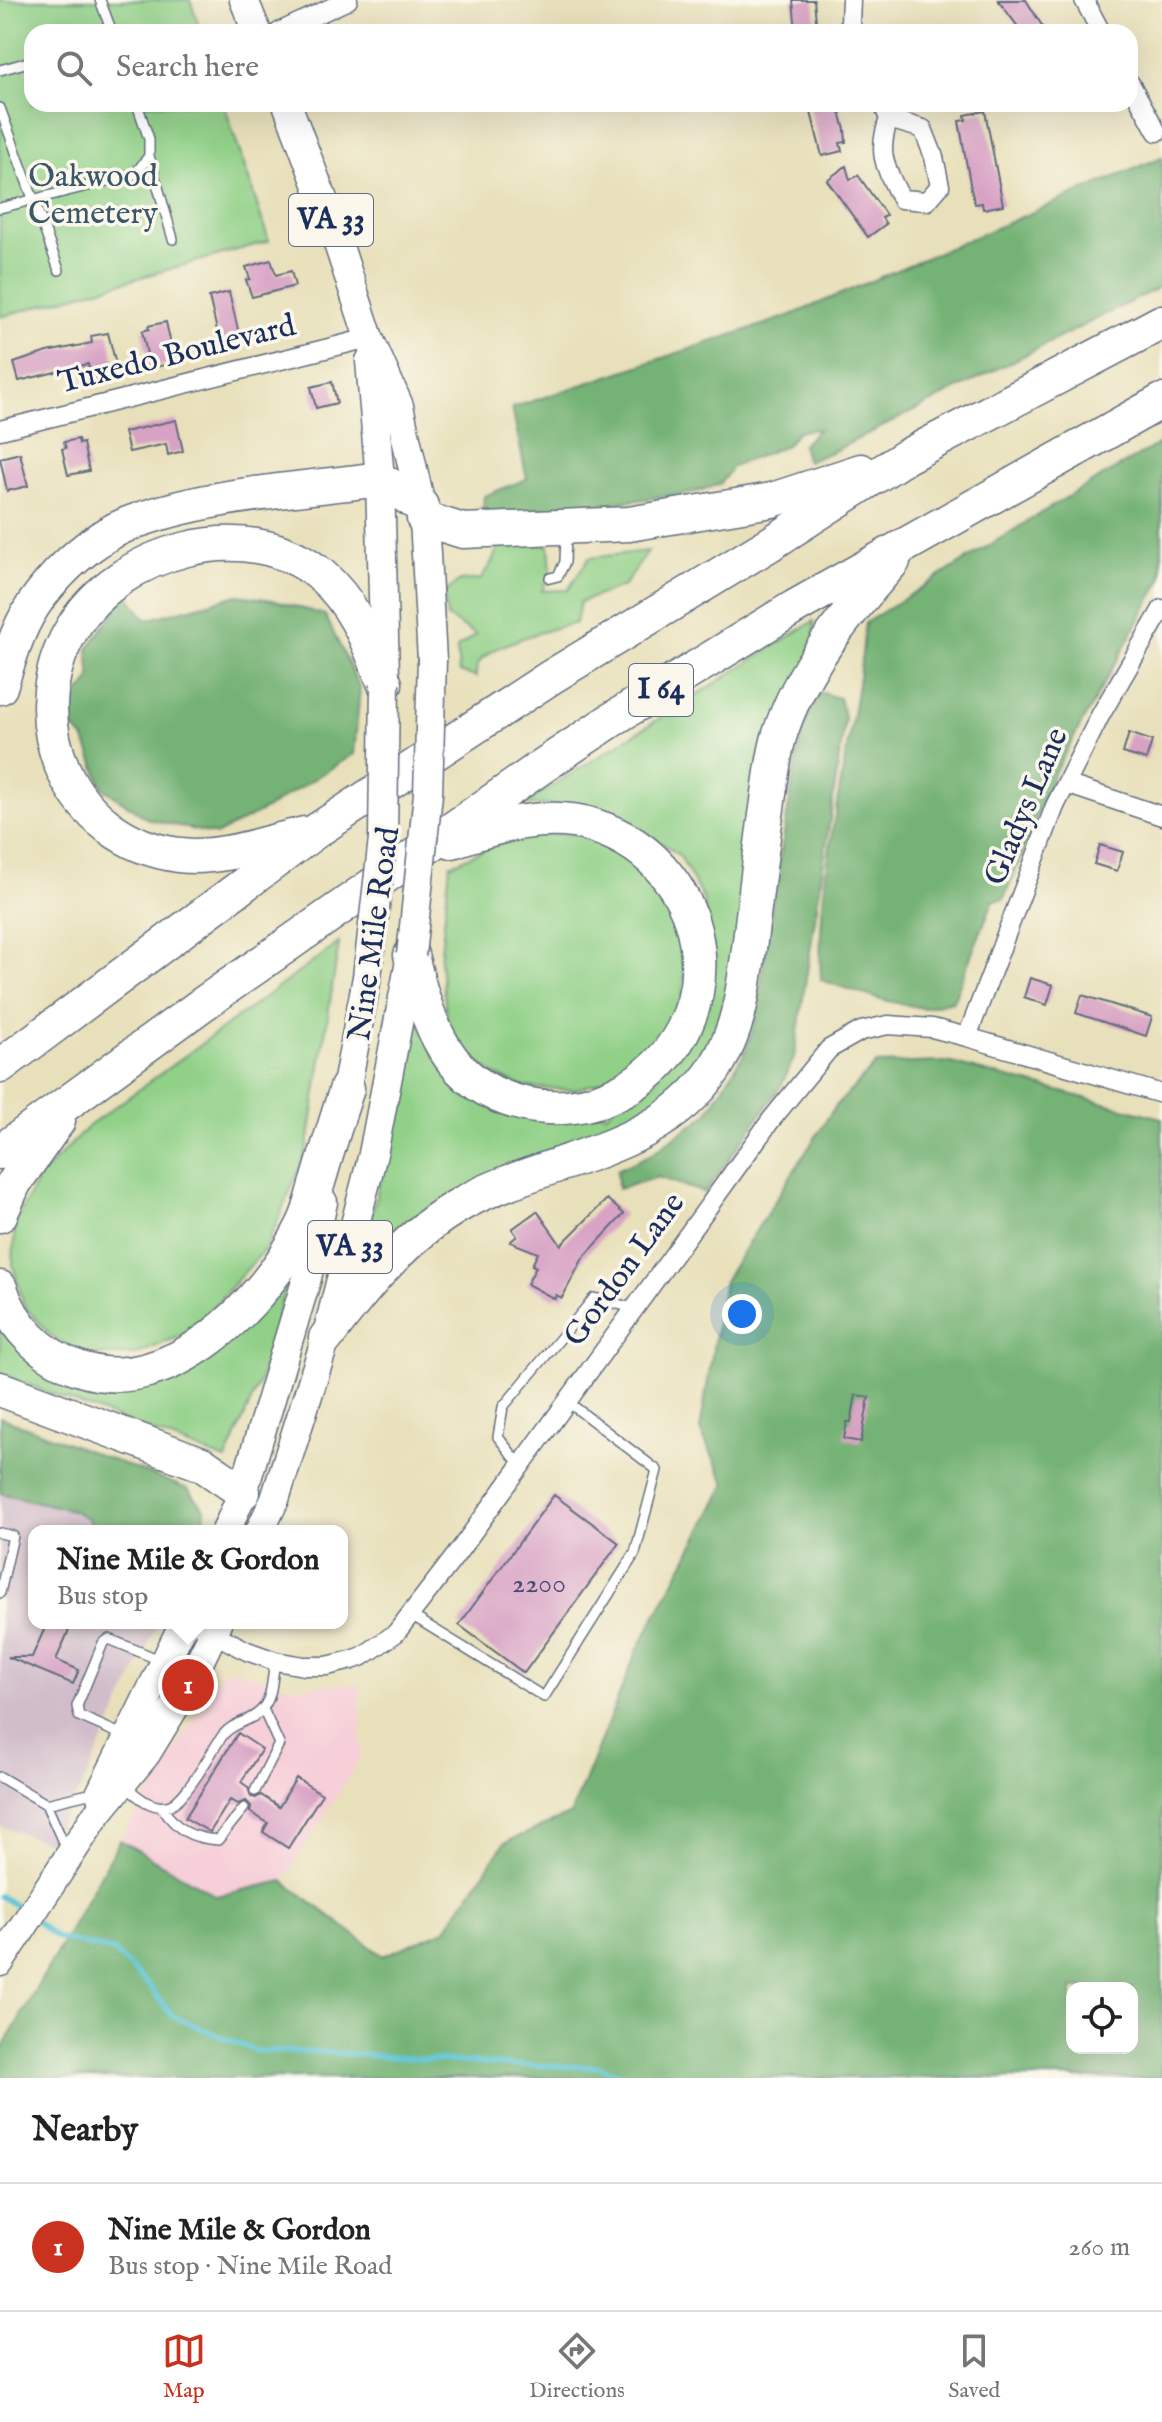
<!DOCTYPE html>
<meta charset="utf-8">
<style>
:root{--surface:#fff;--page:#f2f2f2;--text:#222;--muted:#767676;--line:#e0e0e0;--accent:#c8321e}
body{margin:0;font-family:"IM FELL English",serif;background:var(--page);color:var(--text)}
.controls{position:absolute;right:24px;bottom:24px;display:grid;overflow:hidden;border-radius:16px;box-shadow:0 8px 32px #0002}
.controls button{width:72px;height:72px;display:grid;place-items:center;padding:0;border:0;border-bottom:2px solid var(--line);background:var(--surface);color:var(--text);font:40px sans-serif}
.you{position:absolute;left:742px;top:1314px;width:28px;height:28px;margin:-20px;border:6px solid #fff;border-radius:50%;background:#1a73e8;box-shadow:0 0 0 12px #1a73e833}
.badge{display:grid;place-items:center;width:52px;height:52px;border-radius:50%;background:var(--accent);color:#fff;font-size:26px;font-weight:700}
.pin{position:absolute;translate:-50% -50%;border:4px solid #fff;box-shadow:0 2px 8px #0006}
.popup{position:absolute;left:28px;top:1525px;width:320px;height:104px;box-sizing:border-box;display:grid;place-content:center;border-radius:16px;background:var(--surface);filter:drop-shadow(0 2px 6px #0005);font-size:26px;white-space:nowrap;color:var(--muted)}
.popup b{font-size:30px;color:var(--text)}
.popup::after{content:'';position:absolute;left:50%;top:100%;margin-left:-16px;border:16px solid transparent;border-top-color:var(--surface)}
.list{margin:0;padding:0;list-style:none}
h2{display:flex;justify-content:space-between;align-items:center;height:104px;margin:0;padding:0 32px;font-size:34px}
h2 small{font-size:26px;font-weight:400;color:var(--muted)}
.list li{display:grid;grid-template-columns:52px 1fr auto;gap:24px;align-items:center;box-sizing:border-box;height:128px;padding:0 32px;border-top:2px solid var(--line)}
.list b{display:block;font-size:30px;white-space:nowrap}
.list p{margin:0;font-size:26px;white-space:nowrap;color:var(--muted)}
.list em{font-size:26px;font-style:normal;color:var(--muted)}
.icon{flex:none;width:44px;height:44px;fill:none;stroke:currentColor;stroke-width:2;stroke-linecap:round;stroke-linejoin:round}
.map{position:relative;flex:none;width:1162px;height:2078px;overflow:hidden}
.search{position:absolute;background:var(--surface);box-shadow:0 8px 32px #0002;left:24px;right:24px;top:24px;height:88px;display:flex;align-items:center;gap:20px;box-sizing:border-box;padding:0 28px;border-radius:24px;color:var(--muted);font-size:30px}
.sheet{height:232px;background:var(--surface)}
nav{display:flex;justify-content:space-around;align-items:center;box-sizing:border-box;height:112px;border-top:2px solid var(--line);background:var(--surface);font-size:22px;color:var(--muted)}
nav a{display:grid;justify-items:center;gap:4px}
nav .on{color:var(--accent)}
.map>svg:first-child{display:block}
</style>
<div class="map">
<svg width="1162" height="2078" viewBox="0 0 1162 2078">
<rect width="100%" height="100%" fill="#fbf7ec"/>
<filter id="ink" filterUnits="userSpaceOnUse"><feTurbulence type="fractalNoise" baseFrequency=".0125" numOctaves="2"/><feDisplacementMap in="SourceGraphic" scale="16" xChannelSelector="R" yChannelSelector="G"/><feConvolveMatrix kernelMatrix="1 2 1 2 8 2 1 2 1" color-interpolation-filters="sRGB"/></filter>
<filter id="wash" filterUnits="userSpaceOnUse"><feTurbulence type="fractalNoise" baseFrequency=".006" numOctaves="4" result="noise"/><feDisplacementMap in="SourceGraphic" scale="32" xChannelSelector="R" yChannelSelector="G"/><feGaussianBlur stdDeviation="1.8" result="paint"/><feColorMatrix in="noise" values="0 0 0 0 0 0 0 0 0 0 0 0 0 0 0 0 0 1.4 0 .05"/><feComposite in="paint" operator="in"/></filter>
<g filter="url(#wash)">
<rect width="100%" height="100%" fill="#e8e0ba"/>
<!-- built -->
<path fill="#f6cfd8" d="M232,1669L290,1687L360,1684L361,1758L283,1881L217,1896L120,1840L222,1674Z"/>
<!-- industrial -->
<path fill="#d1bdca" d="M0,1493L72,1510L90,1520L89,1531H34V1623H158L82,1787L48,1842L0,1826Z"/>
<!-- green -->
<path fill="#90d087" stroke="#568072" stroke-width="2" d="M0,0H190L201,32H32V104H224L269,241L0,317Z
M499,544L549,545L551,572L542,591L568,590L589,558L648,551L624,586L580,602L576,623C554,628 487,645 478,664C476,668 476,673 476,677L459,672L457,648L476,635L447,617L444,593L460,581L481,579L493,560Z
M814,621L815,639L722,1030L677,1094L355,1280L393,1130L415,1012L436,1058L607,1114L708,996L715,960L703,899L680,856L638,827L603,811L566,805H522Z
M535,834H587L627,852L677,913L687,962L681,1005L656,1048L615,1078L573,1090L524,1087L491,1073L463,1051L447,1020L440,961L450,865L492,846Z
M339,943L307,1151L266,1248L190,1332L135,1355H90L54,1339L24,1306L13,1265L15,1222L40,1176L89,1126Z
M289,1275L260,1380L226,1460L0,1374V1323L127,1388Z"/>
<!-- forest -->
<path fill="#74b274" stroke="#487069" stroke-width="2" fill-rule="evenodd" d="M1162,157V286L838,449L807,462L802,445L819,429L798,431L785,446L733,466L720,484L692,493L482,520L484,496L527,479L512,408L789,316Z
M1162,442V579L1053,775L1004,899L993,901L953,1001L923,1008L878,999L821,980C815,862 856,741 865,623L1062,500Z
M127,593L146,620L238,595L273,600L325,615L360,688L354,754L264,810L216,835L148,819L103,788L85,740L61,715L91,679L88,649Z
M819,692L839,698L845,719L794,1058L781,1086L705,1193L658,1177L618,1189L617,1170L648,1156L706,1115L744,1054L755,1023L771,911L801,734Z
M947,1062L1162,1118V2078H0V2053L120,1840L217,1896L283,1881L383,1956L445,1930L504,1843L571,1814L638,1649L726,1484L700,1430L724,1281L834,1108L876,1064ZM1072,1988H1132V2048H1072Z
M0,1417L188,1489L205,1509L204,1531H89L90,1520L72,1510L0,1493Z"/>
<g fill="none" stroke-linecap="round" stroke-linejoin="round">
<!-- stream -->
<path stroke="#5dc6da" stroke-width="5" d="M0,1896L23,1910
M37,1922L57,1938L114,1951L149,1986L172,2016L256,2051L323,2052L506,2065L600,2067L626,2078"/>
</g>
<g id="blocks">
<!-- building -->
<path fill="#d8a2c5" d="M793,0H814L817,32H796Z
M998,0H1026L1046,32H1022Z
M809,104H838L845,130L846,142L840,143L842,151L822,156Z
M985,111L1003,205L983,209L982,203L975,204L971,189L959,121L966,120L965,115Z
M846,166L850,180L858,175L886,215L882,218L886,224L868,237L827,180Z
M271,260L276,275L291,271L295,286L252,297L246,280L250,279L246,267Z
M229,292L242,346L222,351L209,297Z
M166,322L175,363L150,368L142,331L149,329L148,326Z
M108,333L119,376L93,383L88,364L19,381L14,363L47,352L92,343L91,336Z
M332,382L337,403L316,408L311,387Z
M176,420L183,451L168,455L166,444L129,452L124,432Z
M78,439L79,444L83,443L89,471L68,475L62,449L66,448L64,442Z
M20,453L28,486L7,491L0,458Z
M1129,733L1152,741L1146,760L1123,753Z
M1100,845L1123,852L1117,871L1094,864Z
M1030,978L1053,985L1047,1005L1024,997Z
M1082,995L1152,1017L1146,1036L1076,1013Z
M607,1199L624,1214L583,1258L562,1298L556,1295L555,1299L527,1284L536,1267L532,1265L538,1253L510,1242L517,1236L512,1229L537,1211L561,1245Z
M856,1395L869,1397L861,1442L844,1439L847,1422H851Z
M554,1495L619,1543L524,1673L459,1625Z
M47,1623L69,1630L56,1660L79,1670L73,1684L8,1657H32Z
M238,1733L262,1749L241,1782L248,1787L251,1797L256,1798L261,1795L279,1807L296,1778L322,1794L288,1848L263,1832L268,1823L250,1812L251,1806L246,1801L238,1804L230,1800L210,1832L185,1818Z"/>
</g>
</g>
<g filter="url(#ink)">
<use href="#blocks" fill-opacity="0" stroke="#636d7e" stroke-width="2"/>
<g fill="none" stroke-linecap="round" stroke-linejoin="round">
<defs>
<path id="service" d="M100,0L112,32
M0,70L32,61
M137,104L149,139V156L173,239
M0,108L59,270
M0,208L135,174L149,156
M550,578L558,576L565,562L566,534
M521,1466L498,1437L503,1407L594,1298L633,1308
M0,1533L13,1536L0,1593
M411,1615L544,1697L635,1553L657,1470L568,1402
M125,1736L79,1716L77,1706L103,1643L109,1639L162,1661
M0,1777L46,1804L67,1851
M124,1785C136,1795 150,1809 167,1806C185,1803 211,1751 223,1735C234,1721 253,1722 263,1708C273,1696 272,1676 275,1661
M255,1791L279,1744L263,1709
M46,1804L97,1792
M161,1807C178,1830 189,1838 218,1840L244,1808"/>
<path id="minor" d="M851,0L850,23L854,32
M1084,0L1101,32
M279,32L348,0
M1130,83L1157,132
M883,104L889,119C876,154 886,168 901,199L927,201L940,186L934,157L923,129L889,119
M0,430L369,338
M1066,784L1162,816
M967,1037L1055,806L1101,714L1162,609
M194,1623L247,1651L275,1661L304,1666H327L352,1660L363,1656L396,1633L456,1555L771,1120L829,1049L861,1031L888,1025L932,1028L967,1037L1162,1094"/>
<path id="primary" d="M244,0L257,32
M287,104L327,210L369,338L399,406L424,519L432,660
M370,361L380,479L385,675
M343,1107L367,977
M226,1531L243,1492L307,1278L323,1202
M260,1531L275,1499L326,1338L373,1154L411,956
M100,1794L184,1623
M0,1962L96,1815L146,1754L188,1685L218,1623"/>
<path id="motorway" d="M424,519L463,531L629,524L772,500L861,471
M0,687C10,656 19,623 39,597C61,568 93,538 128,524C205,494 298,490 380,479L421,506
M304,834C263,843 222,860 179,855C70,841 17,721 72,629C118,550 248,513 321,575C355,604 369,644 385,684
M411,955C428,1024 446,1086 524,1104C556,1111 590,1107 619,1092C737,1033 719,865 594,826C549,811 495,826 452,841
M0,1066L316,831L551,677L770,544L907,456L1162,322
M0,1152L200,1006L544,765L616,717L795,607L1162,401
M0,1215L14,1183L58,1121
M0,1288C12,1326 41,1355 78,1368C169,1401 265,1302 302,1228C310,1214 313,1197 318,1182C327,1151 337,1119 347,1088
M326,1338C364,1287 407,1234 463,1203C547,1157 659,1154 715,1068C740,1029 744,986 750,941C755,899 760,857 766,815C770,789 772,762 779,737C800,668 847,614 893,561
M0,1389L202,1464L243,1492"/>
</defs>
<!-- service casing -->
<use href="#service" stroke="#636d7e" stroke-width="12"/>
<!-- minor casing -->
<use href="#minor" stroke="#636d7e" stroke-width="21"/>
<!-- primary casing -->
<use href="#primary" stroke="#636d7e" stroke-width="31"/>
<!-- motorway casing -->
<use href="#motorway" stroke="#636d7e" stroke-width="37"/>
<!-- service -->
<use href="#service" stroke="#fff" stroke-width="9"/>
<!-- minor -->
<use href="#minor" stroke="#fff" stroke-width="18"/>
<!-- primary -->
<use href="#primary" stroke="#fff" stroke-width="28"/>
<!-- motorway -->
<use href="#motorway" stroke="#fff" stroke-width="34"/>
<defs>
<path id="primary-bridge" d="M411,955L428,794L432,660
M367,977L383,839L385,684"/>
</defs>
<!-- primary-bridge casing -->
<use href="#primary-bridge" stroke="#636d7e" stroke-width="31" stroke-linecap="butt"/>
<!-- primary-bridge -->
<use href="#primary-bridge" stroke="#fff" stroke-width="28"/>
</g>
</g>
<g text-anchor="middle" dominant-baseline="central" stroke-width="7" stroke-linejoin="round" paint-order="stroke">
<!-- number labels -->
<g font-size="28" fill="#4a4c78">
<text x="539" y="1584">2200</text>
</g>
<!-- shield labels -->
<g fill="#fbf7ec" stroke="#5e6b89" stroke-width="2">
<rect x="289" y="194" width="84" height="52" rx="6"/>
<rect x="629" y="664" width="64" height="52" rx="6"/>
<rect x="308" y="1221" width="84" height="52" rx="6"/>
</g>
<g font-size="30" font-weight="bold" fill="#1b2f5e">
<text x="331" y="220">VA 33</text>
<text x="661" y="690">I 64</text>
<text x="350" y="1247">VA 33</text>
</g>
<!-- park labels -->
<g font-size="32" fill="#385768" stroke="#fbf7ec">
<text x="93" y="177">Oakwood<tspan x="93" dy="37">Cemetery</tspan></text>
</g>
<!-- street labels -->
<g font-size="32" fill="#1b2f5e" stroke="#fbf7ec">
<text transform="translate(177 355) rotate(-14)">Tuxedo Boulevard</text>
<text transform="translate(1027 807) rotate(-67)">Gladys Lane</text>
<text transform="translate(375 934) rotate(-82)">Nine Mile Road</text>
<text transform="translate(625 1270) rotate(-54)">Gordon Lane</text>
</g>
</g>
</svg>
<div class="controls">
<button><svg class="icon" aria-label="locate" viewBox="0 0 24 24"><circle cx="12" cy="12" r="6"/><path d="M12 2v4M12 18v4M2 12h4M18 12h4"/></svg></button>
</div>
<div class="you"></div>
<div class="pin badge" style="left:188px;top:1685px">1</div>
<div class="popup"><b>Nine Mile &amp; Gordon</b>Bus stop</div>
<div class="search"><svg class="icon" aria-label="search" viewBox="0 0 24 24"><circle cx="10" cy="10" r="6"/><path d="M15 15l6 6"/></svg>Search here</div>
</div>
<section class="sheet">
<h2>Nearby<small></small></h2>
<ul class="list">
<li><span class="badge">1</span><div><b>Nine Mile &amp; Gordon</b><p>Bus stop · Nine Mile Road</p></div><em>260 m</em></li>
</ul>
</section>
<nav>
<a class="on"><svg class="icon" aria-label="map" viewBox="0 0 24 24"><path d="M3 6l6-2 6 2 6-2v14l-6 2-6-2-6 2zM9 4v14M15 6v14"/></svg>Map</a>
<a><svg class="icon" aria-label="directions" viewBox="0 0 24 24"><path d="M12 3l9 9-9 9-9-9zM9 14v-3h6M13 9l2 2-2 2"/></svg>Directions</a>
<a><svg class="icon" aria-label="saved" viewBox="0 0 24 24"><path d="M7 4h10v16l-5-4-5 4z"/></svg>Saved</a>
</nav>
